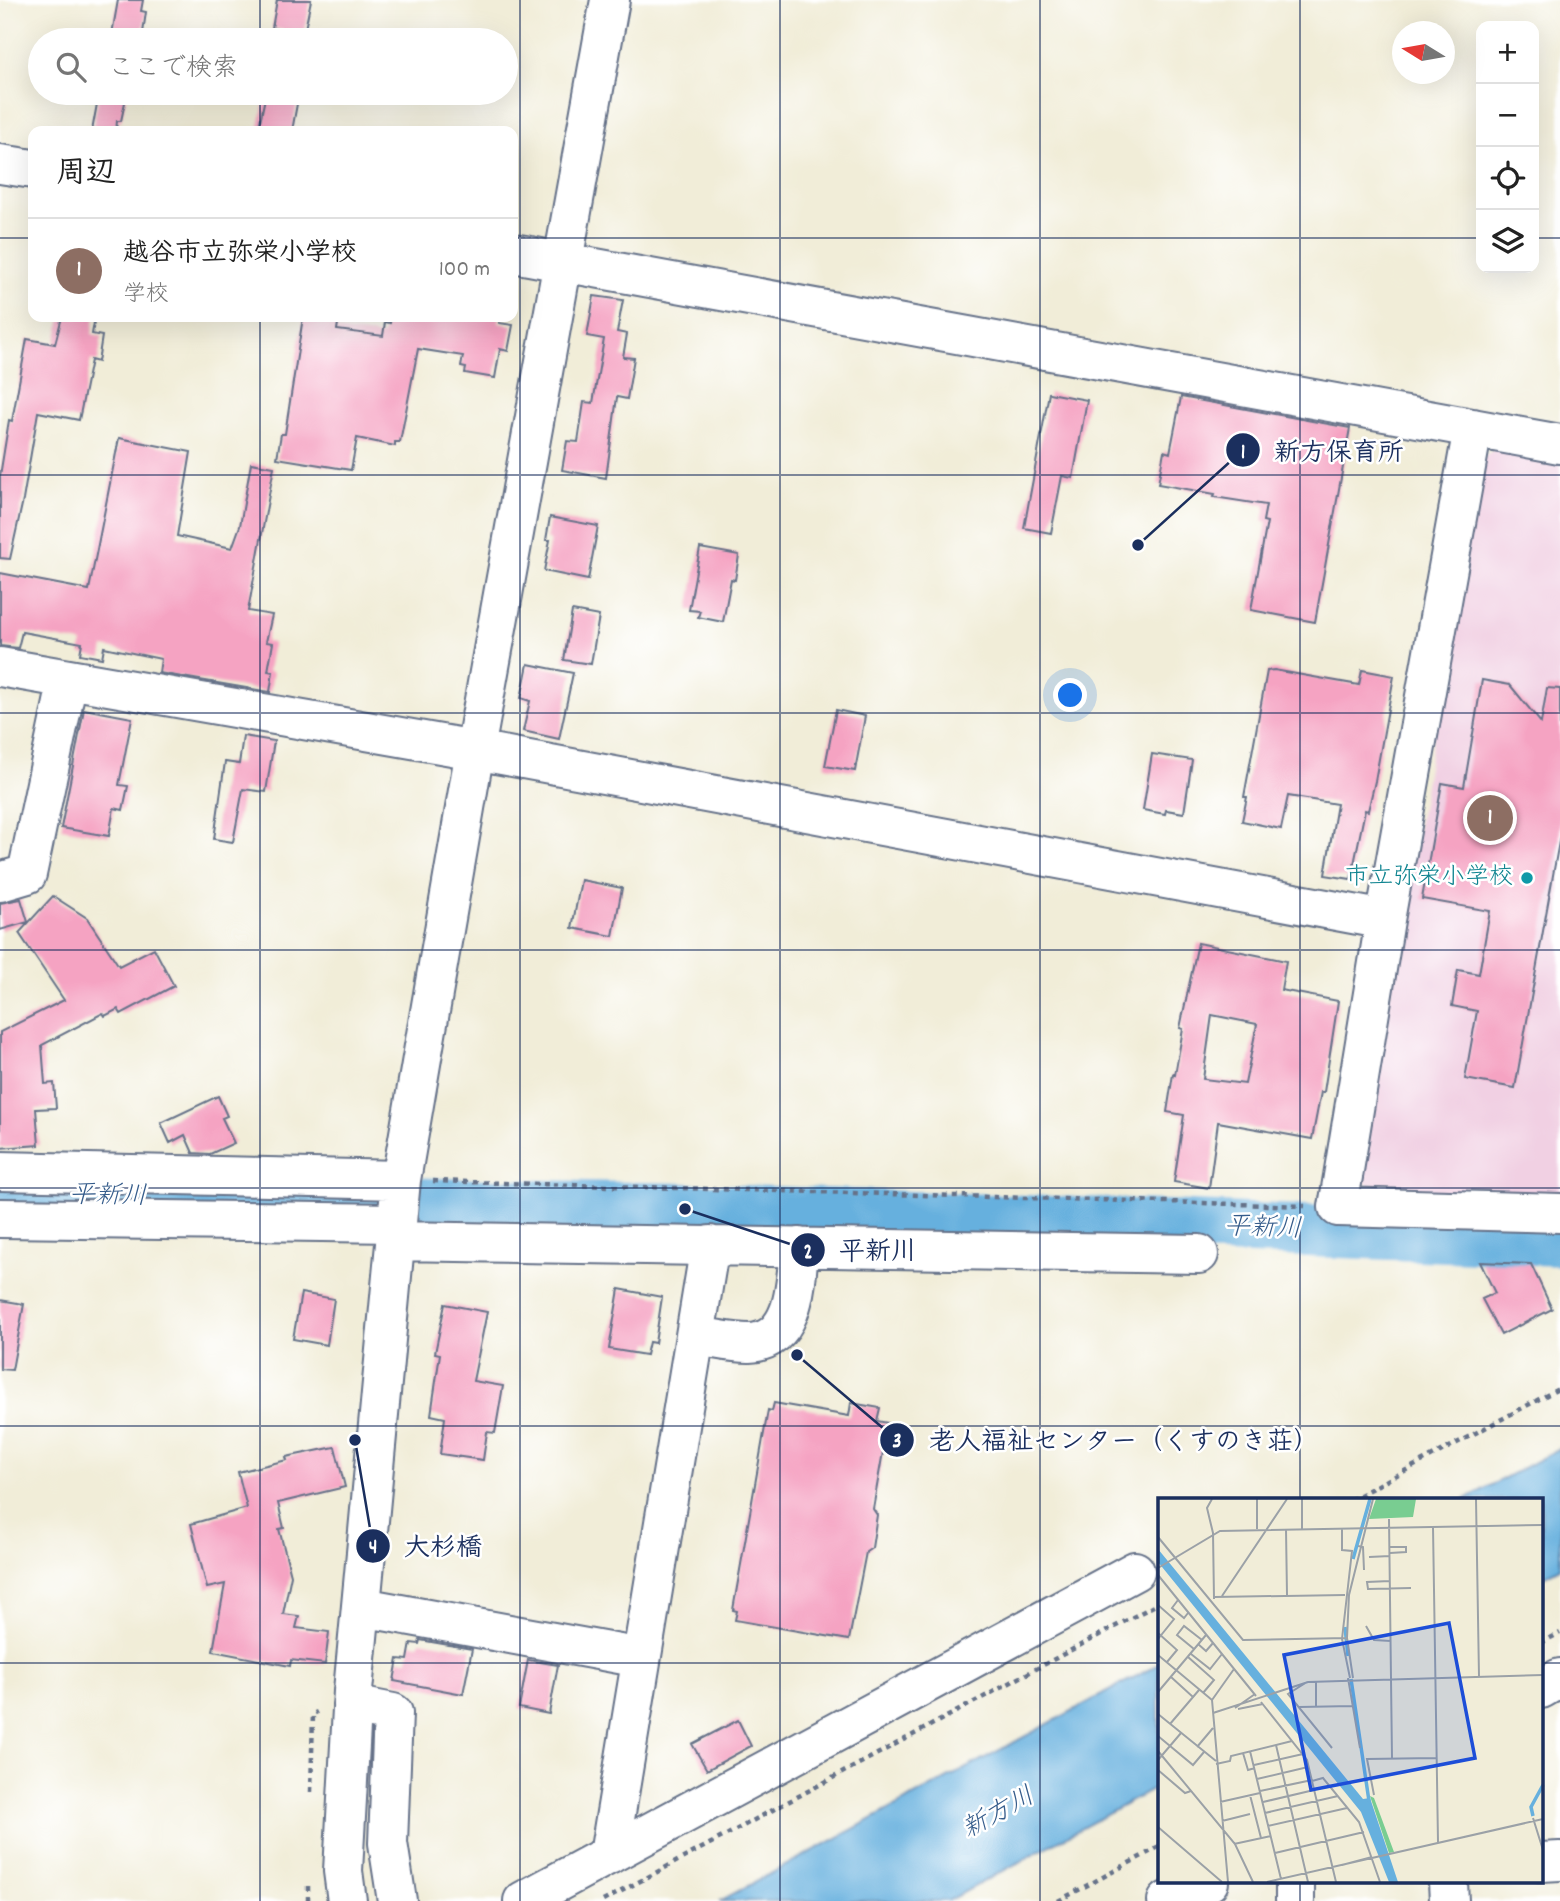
<!DOCTYPE html>
<html lang="ja">
<meta charset="utf-8">
<style>
:root{--surface:#fff;--page:#f6f6f6;--text:#222;--muted:#767676;--line:#e0e0e0;--accent:#d1495b}
body{margin:0;font-family:Dekko,"Klee One",sans-serif;background:var(--page);color:var(--text)}
.controls{position:absolute;right:21px;top:21px;display:grid;overflow:hidden;border-radius:14px;box-shadow:0 7px 28px #0002}
.controls button{width:63px;height:63px;display:grid;place-items:center;padding:0;border:0;border-bottom:2px solid var(--line);background:var(--surface);color:var(--text);font:35px sans-serif}
.compass{position:absolute;left:1392px;top:21px;width:63px;height:63px;border-radius:50%;background:var(--surface);box-shadow:0 7px 28px #0002;rotate:281deg}
.you{position:absolute;left:1071px;top:696px;width:24px;height:24px;margin:-18px;border:5px solid #fff;border-radius:50%;background:#1a73e8;box-shadow:0 0 0 10px #1a73e833}
.badge{display:grid;place-items:center;width:46px;height:46px;border-radius:50%;background:var(--accent);color:#fff;font-size:23px;font-weight:700}
.pin{position:absolute;translate:-50% -50%;border:4px solid #fff;box-shadow:0 2px 7px #0006}
.list{margin:0;padding:0;list-style:none}
h2{display:flex;justify-content:space-between;align-items:center;height:91px;margin:0;padding:0 28px;font-size:30px}
h2 small{font-size:23px;font-weight:400;color:var(--muted)}
.list li{display:grid;grid-template-columns:46px 1fr auto;gap:21px;align-items:center;box-sizing:border-box;height:105px;padding:0 28px;border-top:2px solid var(--line)}
.list b{display:block;font-size:26px;white-space:nowrap}
.list p{margin:0;font-size:23px;white-space:nowrap;color:var(--muted)}
.list em{font-size:23px;font-style:normal;color:var(--muted)}
.icon{flex:none;width:38px;height:38px;fill:none;stroke:currentColor;stroke-width:2;stroke-linecap:round;stroke-linejoin:round}
.map{position:relative;flex:none;width:1560px;height:1901px;overflow:hidden}
.search{position:absolute;background:var(--surface);box-shadow:0 7px 28px #0002;left:28px;top:28px;width:490px;height:77px;display:flex;align-items:center;gap:18px;box-sizing:border-box;padding:0 24px;border-radius:38px;color:var(--muted);font-size:26px}
.panel{position:absolute;background:var(--surface);box-shadow:0 7px 28px #0002;left:28px;top:126px;width:490px;height:196px;border-radius:14px}
.map>svg:first-child{display:block}
</style>
<div class="map">
<svg width="1560" height="1901" viewBox="0 0 1560 1901">
<rect width="100%" height="100%" fill="#fff"/>
<filter id="ink" filterUnits="userSpaceOnUse"><feTurbulence type="fractalNoise" baseFrequency=".0143" numOctaves="2"/><feDisplacementMap in="SourceGraphic" scale="14" xChannelSelector="R" yChannelSelector="G"/><feConvolveMatrix kernelMatrix="1 2 1 2 8 2 1 2 1" color-interpolation-filters="sRGB"/></filter>
<filter id="wash" filterUnits="userSpaceOnUse"><feTurbulence type="fractalNoise" baseFrequency=".00686" numOctaves="4" result="noise"/><feDisplacementMap in="SourceGraphic" scale="28" xChannelSelector="R" yChannelSelector="G"/><feGaussianBlur stdDeviation="1.57" result="paint"/><feColorMatrix in="noise" values="0 0 0 0 0 0 0 0 0 0 0 0 0 0 0 0 0 1.4 0 .05"/><feComposite in="paint" operator="in"/></filter>
<g filter="url(#wash)">
<rect width="100%" height="100%" fill="#f1edd8"/>
<!-- built -->
<path fill="#f1d0e3" d="M1498,446L1560,458V1196L1372,1191L1359,1174L1480,461Z"/>
<!-- water -->
<path fill="#66b0de" stroke="#40709e" stroke-width="2" d="M1560,1448V1568L1541,1578V1500H1464Z
M1159,1664V1786L948,1901H720Z"/>
<g fill="none" stroke-linecap="round" stroke-linejoin="round">
<!-- river -->
<path stroke="#66b0de" stroke-width="52" d="M0,1195L685,1209L1560,1240"/>
</g>
<g id="blocks">
<!-- building -->
<path fill="#f5a3c2" fill-rule="evenodd" d="M118,0H143L141,11L146,12L142,40H111Z
M277,0H311L304,34L272,28Z
M99,93H127L121,121H117L116,131H92Z
M266,93H299L292,131H258Z
M594,296L623,300L617,332L627,334L623,357L634,358L627,399L617,397L606,478L562,470L567,441L578,442L584,402L593,403L604,339L587,336Z
M62,317H95L92,334L102,336L98,362L91,360L79,420L38,412L23,500L10,559L0,558V476L9,420L12,421L27,339L55,344Z
M303,317H339L337,330L383,336L385,322L390,323L391,317H500L499,323L513,325L508,351L500,349L495,378L465,373L466,368L461,367L463,356L418,349L400,442H395V446L357,438L351,470L277,458L281,434H285Z
M1049,393L1087,400L1073,478L1062,476L1051,533L1024,528Z
M1181,397L1350,428L1315,622L1251,610L1267,522L1263,521L1266,505L1214,497L1215,494L1158,484L1164,451L1170,453Z
M119,438L191,452L177,536L232,548L240,526L251,463L274,467L248,611L272,615L266,642L273,643L268,671L273,672L270,692L159,673L161,659L104,647L102,658L80,654L82,643L22,632L18,648L0,646V573L89,590Z
M550,517L598,526L588,580L544,571L550,540H546Z
M700,548L739,555L735,580L731,579L723,622L698,617L700,611L689,610Z
M572,611L599,616L591,664L564,660Z
M528,664L573,673L559,739L523,731L530,701L521,698Z
M1274,670L1359,685L1362,670L1394,676L1375,781L1368,811L1365,810L1351,879L1325,875L1337,804L1288,796L1281,829L1242,821L1247,797H1244L1267,671Z
M1482,680L1510,685L1541,723L1547,688L1560,689V836L1515,1088L1465,1079L1477,1011L1452,1006L1458,970L1479,974L1490,911L1422,899L1442,783L1464,787Z
M84,709L132,718L119,785L128,786L123,810L114,808L109,836L61,828Z
M836,710L865,716L855,771L825,766Z
M243,736L274,741L266,792L243,789L233,842L214,839L225,762L239,764Z
M1152,754L1192,760L1184,813L1166,810L1165,814L1143,810Z
M581,880L622,888L613,936L572,928Z
M53,896L87,918L119,966L154,948L174,986L121,1014L118,1009L105,1016L103,1013L42,1045L45,1084L54,1083L56,1108L36,1109L39,1145L0,1148V1032L64,1000L19,933Z
M21,899L28,922L0,930V903Z
M1198,943L1286,961L1281,990L1338,1001L1324,1092H1321L1312,1139L1218,1122L1209,1188L1174,1182L1184,1115L1167,1112L1173,1074L1175,1075L1183,1029L1180,1028ZM1212,1015L1257,1024L1245,1084L1203,1079Z
M218,1096L227,1116L222,1118L234,1143L210,1154L193,1153L185,1135L170,1143L161,1123Z
M1480,1262L1531,1264L1552,1309L1501,1335L1482,1299L1495,1293Z
M619,1289L662,1297L655,1343L649,1342L646,1355L609,1349Z
M301,1293L334,1299L327,1345L293,1339Z
M0,1300L24,1304L12,1370L0,1369Z
M445,1304L487,1312L473,1381L503,1386L495,1433L487,1432L483,1460L440,1454L445,1418L431,1415L440,1354L435,1353Z
M774,1403L849,1416L851,1403L880,1408L877,1421L888,1423L873,1509L877,1515L872,1548L866,1552L849,1640L735,1620L737,1611L733,1610L768,1410L772,1411Z
M335,1447L345,1487L278,1503L284,1528L279,1529L291,1575L283,1614L299,1616L296,1628L329,1632L325,1664L291,1660L290,1666L213,1651L225,1584L207,1588L191,1524L247,1508L238,1472L287,1460L286,1457Z
M420,1640L472,1649L463,1694L394,1681L398,1659L408,1660L411,1643L419,1644Z
M528,1660L558,1665L549,1714L519,1708Z
M738,1720L751,1746L707,1770L692,1744Z"/>
</g>
</g>
<g filter="url(#ink)">
<use href="#blocks" fill-opacity="0" stroke="#667289" stroke-width="2"/>
<g fill="none" stroke-linecap="round" stroke-linejoin="round">
<defs>
<path id="minor" d="M0,164L33,169
M513,253L1560,444
M1473,428L1385,920L1338,1207L1560,1213
M0,667L475,750L1385,920
M0,882L27,874L68,679
M0,1171L401,1180
M0,1218L397,1223
M396,1241L1199,1254
M695,1336C712,1338 732,1343 749,1343C796,1341 796,1282 799,1247
M362,1607L641,1658
M1541,1689L1560,1678
M352,1705L393,1713L388,1843L397,1901
M609,1855L710,1245
M1541,1862L1560,1861
M1295,1882V1901
M1448,1882L1449,1901
M347,1901L343,1871L353,1691L401,1180L475,750L610,0
M523,1901L1135,1571
M1167,1901L1209,1882"/>
</defs>
<!-- minor casing -->
<use href="#minor" stroke="#667289" stroke-width="42"/>
<!-- path -->
<path stroke="#667289" stroke-width="4.5" stroke-dasharray="5 5" stroke-linecap="butt" d="M433,1181L1305,1206
M1350,1500L1560,1388
M1541,1643L1560,1633
M311,1792L313,1714L317,1712
M308,1901V1881
M603,1901L1159,1603
M1058,1901L1159,1847"/>
<!-- minor -->
<use href="#minor" stroke="#fff" stroke-width="38"/>
</g>
</g>
<!-- grid -->
<path fill="none" stroke="#1b2f5e" stroke-width="2" stroke-opacity="0.55" d="M260,0V40M520,0V1901M780,0V1901M1040,0V1901M1300,0V1500M260,93V131M0,238H33M513,238H1481M1534,238H1560M260,317V1901M0,475H1560M0,713H1560M0,950H1560M0,1188H1560M0,1426H1560M0,1663H1159M1541,1663H1560M1300,1882V1901"/>
<!-- markers -->
<circle fill="#0f9aa8" stroke="#fff" stroke-width="2.5" cx="1527" cy="878" r="7"/>
<g text-anchor="middle" dominant-baseline="central" stroke-width="5" stroke-linejoin="round" paint-order="stroke">
<!-- culture labels -->
<g font-size="24" fill="#0d838f" stroke="#fff" text-anchor="end">
<text x="1513" y="878">市立弥栄小学校</text>
</g>
<!-- water labels -->
<g font-size="26" font-style="italic" fill="#355c8b" stroke="#fff">
<text transform="translate(108 1197) rotate(1)">平新川</text>
<text transform="translate(1263 1229) rotate(2)">平新川</text>
<text transform="translate(999 1814) rotate(-29)">新方川</text>
</g>
</g>
<!-- overview -->
<g transform="translate(1158 1498)">
<rect width="385" height="385" fill="#f1edd8"/>
<path d="M218,1H258L255,19L211,21ZM212,298L216,300L236,354L231,355Z" fill="#79cd91"/>
<path d="M0,51L205,301L212,300L240,384H231L203,314L0,64Z" fill="#66b0de"/>
<path fill="none" stroke="#66b0de" stroke-width="3.5" d="M195,61L212,1M187,129L190,158M193,181L211,303M375,318L373,309L385,287"/>
<path fill="none" stroke="#9ba1a7" stroke-width="2" d="M54,1L49,10L55,35L56,101M99,1V31M144,1V31M318,1L321,178M231,21L234,260M275,29L280,344M128,31L129,97M184,31V52L194,53L184,141L192,180M0,39L85,142L189,140M200,48L205,49L206,72M231,49H248V54L232,55M211,59L232,58M0,70L62,33L385,27M0,77L98,198M232,83L209,84L210,91L253,90M64,98L129,1M56,99L187,97M20,102L14,110L26,120L30,115M0,107L16,121L0,141M208,128L216,142L233,143M0,135L19,152L9,164M40,146L48,153L55,145M36,151L19,137L26,128L44,142M33,156L52,171L64,156M0,157L54,202L70,384M30,159L56,182L45,195M13,179L35,199M190,180L202,250M195,180L189,140L191,97L215,1M149,184L130,196L174,250M158,184V209M0,194L48,137M54,202L76,171M103,204L149,262L178,384M141,209L195,208M77,210L97,196M80,211L105,206M55,215L150,184L385,177M0,216L58,263M12,226L41,192M0,238L35,267L46,254M118,247L150,384M39,249L55,230M0,253L77,346L95,384M92,253L123,381M85,255L90,272L97,270M0,262L23,235M58,266L72,263L73,258L134,243M96,267L145,256M0,272L27,295L33,293M99,281L150,269M154,283L165,280L201,324L222,384M102,293L154,282M92,297L103,340M216,297L209,261L278,260M62,304L102,295M105,304L156,292M107,315L180,298M375,320L385,352M64,323L92,316M110,328L189,310M0,329L64,384M76,346L113,338M117,355L206,334M184,367L214,359M109,384L385,321"/>
<path fill="#1d4ed8" fill-opacity="0.15" stroke="#1d4ed8" stroke-width="3.5" d="M291,125L317,260L153,292L126,157Z"/>
<rect width="385" height="385" fill="none" stroke="#1b2f5e" stroke-width="3.5"/>
</g>
<!-- callouts -->
<path fill="none" stroke="#1b2f5e" stroke-width="2.5" d="M1138 545L1243 450M685 1209L808 1250M797 1355L897 1440M355 1440L373 1546"/>
<g fill="#1b2f5e" stroke="#fff" stroke-width="2.5">
<circle cx="1138" cy="545" r="7"/>
<circle cx="685" cy="1209" r="7"/>
<circle cx="797" cy="1355" r="7"/>
<circle cx="355" cy="1440" r="7"/>
<circle cx="1243" cy="450" r="18"/>
<circle cx="808" cy="1250" r="18"/>
<circle cx="897" cy="1440" r="18"/>
<circle cx="373" cy="1546" r="18"/>
</g>
<g font-size="21" text-anchor="middle" font-weight="bold" fill="#fff">
<text x="1243" y="458">1</text>
<text x="808" y="1258">2</text>
<text x="897" y="1447">3</text>
<text x="373" y="1553">4</text>
</g>
<g font-size="26" text-anchor="middle" font-weight="bold" fill="#1b2f5e" stroke="#fff" stroke-width="5" stroke-linejoin="round" paint-order="stroke">
<text x="1339" y="460">新方保育所</text>
<text x="878" y="1259">平新川</text>
<text x="1124" y="1449">老人福祉センター（くすのき荘）</text>
<text x="443" y="1555">大杉橋</text>
</g>
</svg>
<div class="controls">
<button>+</button>
<button>−</button>
<button><svg class="icon" aria-label="locate" viewBox="0 0 24 24"><circle cx="12" cy="12" r="6"/><path d="M12 2v4M12 18v4M2 12h4M18 12h4"/></svg></button>
<button><svg class="icon" aria-label="layers" viewBox="0 0 24 24"><path d="M12 4l9 5-9 5-9-5zM3 14l9 5 9-5"/></svg></button>
</div>
<svg class="compass" viewBox="-18 -18 36 36"><path d="M0-13l5 13h-10z" fill="#e53935"/><path d="M0 13l5-13h-10z" fill="#767676"/></svg>
<div class="you"></div>
<div class="pin badge" style="left:1490px;top:818px;background:#8d6e63">1</div>
<div class="search"><svg class="icon" aria-label="search" viewBox="0 0 24 24"><circle cx="10" cy="10" r="6"/><path d="M15 15l6 6"/></svg>ここで検索</div>
<section class="panel">
<h2>周辺<small></small></h2>
<ul class="list">
<li><span class="badge" style="background:#8d6e63">1</span><div><b>越谷市立弥栄小学校</b><p>学校</p></div><em>100 m</em></li>
</ul>
</section>
</div>
